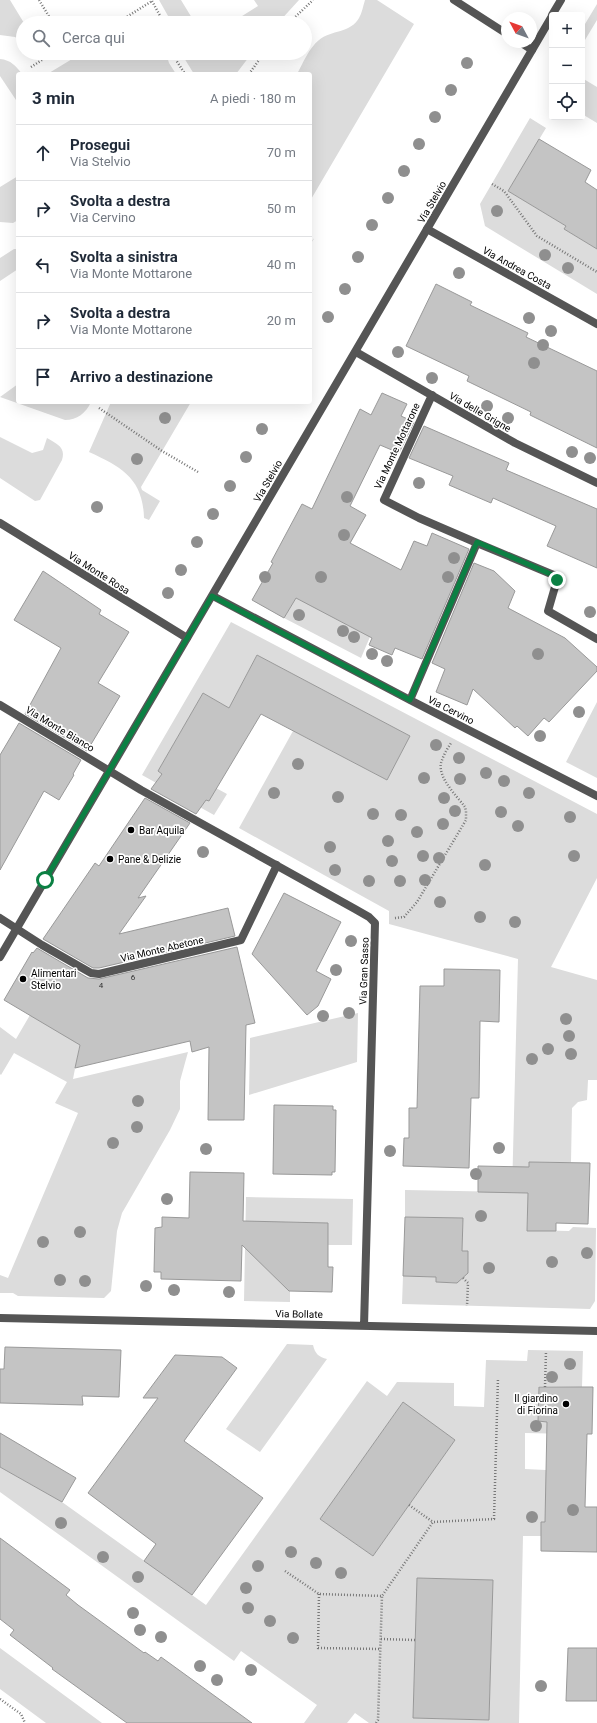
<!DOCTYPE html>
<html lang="it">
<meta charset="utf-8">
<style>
:root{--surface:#fff;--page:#f6f6f7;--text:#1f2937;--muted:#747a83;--line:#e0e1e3}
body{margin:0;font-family:Roboto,sans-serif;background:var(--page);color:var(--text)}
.controls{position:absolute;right:12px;top:12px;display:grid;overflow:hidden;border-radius:4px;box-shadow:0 4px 16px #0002}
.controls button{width:36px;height:36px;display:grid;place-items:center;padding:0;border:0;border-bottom:1px solid var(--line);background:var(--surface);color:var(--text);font:20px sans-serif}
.compass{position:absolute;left:501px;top:12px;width:36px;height:36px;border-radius:50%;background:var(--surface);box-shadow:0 4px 16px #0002;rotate:311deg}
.stop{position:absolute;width:12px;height:12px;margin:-9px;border:3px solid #0b8043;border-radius:50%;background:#fff}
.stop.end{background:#0b8043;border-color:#fff;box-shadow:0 1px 4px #0008}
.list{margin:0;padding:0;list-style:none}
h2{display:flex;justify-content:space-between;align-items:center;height:52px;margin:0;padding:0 16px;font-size:17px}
h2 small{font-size:13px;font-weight:400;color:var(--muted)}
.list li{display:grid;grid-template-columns:26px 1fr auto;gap:12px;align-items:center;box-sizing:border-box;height:56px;padding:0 16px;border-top:1px solid var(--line)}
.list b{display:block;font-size:15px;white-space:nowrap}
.list p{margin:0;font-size:13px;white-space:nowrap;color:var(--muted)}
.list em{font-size:13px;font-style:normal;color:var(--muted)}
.icon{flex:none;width:22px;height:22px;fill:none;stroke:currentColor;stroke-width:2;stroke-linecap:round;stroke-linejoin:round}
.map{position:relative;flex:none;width:597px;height:1723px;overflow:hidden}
.search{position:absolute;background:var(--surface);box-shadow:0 4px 16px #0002;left:16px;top:16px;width:296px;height:44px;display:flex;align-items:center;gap:10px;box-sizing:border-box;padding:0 14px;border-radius:22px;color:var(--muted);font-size:15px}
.panel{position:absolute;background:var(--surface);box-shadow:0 4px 16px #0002;left:16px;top:72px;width:296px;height:332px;border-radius:4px}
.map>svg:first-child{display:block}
</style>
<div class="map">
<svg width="597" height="1723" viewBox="0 0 597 1723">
<rect width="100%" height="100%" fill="#fff"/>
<!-- green -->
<path fill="#dcdcdc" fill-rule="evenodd" d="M0,0H10L24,23L23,42L15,37L0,35Z
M159,0H181L195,23H172Z
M254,0H299L278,23H231L258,6Z
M365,0H377L414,24L310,201V74H297C303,63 309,48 319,40C331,30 351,33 359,18C362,13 363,6 365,0Z
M597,4V20L582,45V29Z
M82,53H166L169,63L176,74L49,73Z
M181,53H252L236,74H194Z
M0,59C11,60 16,66 22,74H18V103L0,76Z
M582,78L597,87V123L582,114Z
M530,118L546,128L508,191L566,226L564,229L597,249V294L485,226L480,204Z
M18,176V220L13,223L0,222V187Z
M14,249H18V269L0,281V258Z
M18,384V402H91C86,413 77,420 65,420L0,397Z
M111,402H191L141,487L142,490L160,501L149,520L144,518C143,479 122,467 89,452Z
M0,437L32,453L43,450L47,438C57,444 66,447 62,460L40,500L35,501L32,499L0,478Z
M360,526L316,608L349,626L378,618L361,658L284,618L297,596Z
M231,622L597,814V878L551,967L597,980V1080H588L587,1100L578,1102L572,1108L571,1162H529L527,1230L569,1231L573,1227L596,1228L595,1301L590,1309L402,1304L403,1276L436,1277V1282L457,1283L468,1273V1251H462L463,1222L453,1218L405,1217V1190L512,1192L518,959L389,924V911L239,828L293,731L387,780L410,736L257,655L229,708L203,693L158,771L208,801L216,788L227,794L214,815L142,775Z
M597,702V778L566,762Z
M91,987L73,1079L188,1052L180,1081V1109L170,1130L122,1213L117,1231L111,1291L104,1298L18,1296L13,1293H0V1275L8,1278L78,1113L55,1103L67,1082L14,1053L1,1075L0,1074V1027L16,1039L30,1015Z
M358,1013L357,1062L249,1095L250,1038Z
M246,1197L353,1199L352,1245H328V1223L269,1222L290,1282V1302L244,1301Z
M287,1344L313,1345C315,1354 319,1357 327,1359L260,1452L226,1429Z
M528,1350L583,1351L582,1387L539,1386L538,1421L572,1422L571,1434L525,1433V1469L546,1470V1493L569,1523L541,1522V1536H523L519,1723H369L355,1713L347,1723H304L317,1705L241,1651L234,1661L0,1492V1467L62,1502L206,1605L367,1381L387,1396L397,1382L454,1383V1406L484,1407L486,1360L527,1361ZM402,1403L455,1440L373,1556L320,1519ZM417,1578L493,1580L489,1720L413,1718Z
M0,1648L102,1723H46L0,1689Z"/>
<!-- building -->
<path fill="#c4c4c4" stroke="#999" d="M539,139L591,170L585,182L597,190V249L564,229L566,226L508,191Z
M436,284L472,302L470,305L528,333L526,337L597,371V448L530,415L531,412L467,381L469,376L406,346Z
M382,393L407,404L401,416L414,422L399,453L380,445L350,506L366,515L350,543L401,570L414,541L427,546L432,533L469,549L422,659L395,648L392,655L369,645L372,638L296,598L284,618L252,600L273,563L271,562L302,504L312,509L360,409L371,415Z
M424,426L509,463L506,470L597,509V568L547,546L556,526L493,498L491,503L449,485L453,476L409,458Z
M474,563L494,571L515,591L508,608L565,638L597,667V671L549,722L544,718L528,736L517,726L515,728L473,689L467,705L436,692L445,669L432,663Z
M43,571L101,610L99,614L129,632L98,683L120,696L87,751L25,714L61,648L14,620Z
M257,655L410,736L387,780L261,714L209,801L206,800L196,814L151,789L162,774L158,771L203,693L229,708Z
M19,723L81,760L73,774L74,775L59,800L44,791L0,870V755Z
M145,798L190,823L138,898L146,896L119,934L228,908L235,936L99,968H93L43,939L95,863L99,866Z
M284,893L341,922L316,971L331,979L318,1006L307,1015L252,954Z
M237,947L255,1023L246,1025L244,1120H208L209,1047L192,1052L190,1041L75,1068L80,1045L4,1000L32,952L33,953L37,948L88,978L99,979Z
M444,969L500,970L499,1022L480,1021L479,1098H471L469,1168L403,1166L404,1138H409V1108H417L420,986H444Z
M274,1105L333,1106V1110H336L335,1172H332V1175L273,1174Z
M529,1162L590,1163L588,1224L556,1223V1231H527L528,1193L478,1192V1166L529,1167Z
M190,1172L244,1173L243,1221L328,1223V1267H333L332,1292L289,1291L242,1245L241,1281L161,1279V1272H154L155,1228L162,1227V1217L189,1218Z
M405,1217L463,1218L462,1251H468V1273L457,1283L436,1282V1277L403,1276Z
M5,1347L121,1350L119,1397L82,1396L83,1405L0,1403V1369H4Z
M175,1355L222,1357L237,1368L184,1441L263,1498L192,1595L144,1561L156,1544L88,1493L158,1398H143Z
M539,1387H593L592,1434H587L585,1507H597V1552L541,1551V1522H545L547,1422L538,1421Z
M403,1402L455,1440L373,1556L320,1519Z
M0,1433L76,1478L62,1502L0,1467Z
M0,1538L70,1590L66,1595L78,1605L144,1653L145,1652L158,1661L161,1657L252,1723H127L52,1669L53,1668L10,1635L14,1630L0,1619Z
M417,1578L493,1580L489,1720L413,1718Z
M568,1648H597V1701H566Z"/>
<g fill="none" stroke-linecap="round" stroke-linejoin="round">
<!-- path -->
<path stroke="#777" stroke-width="2.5" stroke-dasharray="1 2" stroke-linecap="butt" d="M39,0L53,23
M152,1L164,23
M117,23L152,1
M289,23L313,0
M174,53L176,60L185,74
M31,67L53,53
M249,74L264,53
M492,184L504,191L537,236L597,272
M310,239L313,240
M99,408L162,451L198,472
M395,918L404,917L417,902L466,820V811L465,807C456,795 438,778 441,763C443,756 447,749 451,743
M463,1278L468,1283L467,1306
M545,1387L546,1351
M409,1505L433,1522
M285,1571L319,1594L382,1596L433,1522L494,1519L498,1378
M319,1594L318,1648L380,1649
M381,1639L415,1640
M0,1699L21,1714L25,1723
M376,1723L378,1720L382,1596"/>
<!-- minor -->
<path stroke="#555" stroke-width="8" d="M454,0L507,34
M520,42L532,50
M427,229L597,324
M356,352L515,443L597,483
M432,395L384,500L419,518L477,543
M0,523L187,638
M213,596L410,700L597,796
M410,700L477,543L556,576L557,580L548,611L597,639
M0,705L141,790L355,909L369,917L375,923L364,1326
M0,918L42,945L91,973L99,974L241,940L277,865
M0,1318L597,1331"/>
<!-- tertiary -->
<path stroke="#555" stroke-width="8" d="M552,15L561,0
M0,957L552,16"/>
</g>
<!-- trees -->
<g fill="#8f8f8f">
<circle cx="467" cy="63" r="6"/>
<circle cx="451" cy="90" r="6"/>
<circle cx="435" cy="117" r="6"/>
<circle cx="419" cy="144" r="6"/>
<circle cx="404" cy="171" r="6"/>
<circle cx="388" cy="198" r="6"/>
<circle cx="497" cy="211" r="6"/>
<circle cx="372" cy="225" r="6"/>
<circle cx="545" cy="255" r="6"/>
<circle cx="358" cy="257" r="6"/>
<circle cx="568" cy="268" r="6"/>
<circle cx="459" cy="273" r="6"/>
<circle cx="345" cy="289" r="6"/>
<circle cx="328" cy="317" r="6"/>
<circle cx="529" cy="318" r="6"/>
<circle cx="551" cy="331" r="6"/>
<circle cx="543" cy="345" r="6"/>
<circle cx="398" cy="352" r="6"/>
<circle cx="534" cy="363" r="6"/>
<circle cx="432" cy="378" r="6"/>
<circle cx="487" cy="406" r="6"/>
<circle cx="165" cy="418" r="6"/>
<circle cx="508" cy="418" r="6"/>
<circle cx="262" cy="429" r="6"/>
<circle cx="572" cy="452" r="6"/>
<circle cx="246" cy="457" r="6"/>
<circle cx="590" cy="458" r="6"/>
<circle cx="137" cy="459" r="6"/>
<circle cx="419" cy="483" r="6"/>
<circle cx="230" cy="486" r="6"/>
<circle cx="347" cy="497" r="6"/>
<circle cx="97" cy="507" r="6"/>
<circle cx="213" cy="514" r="6"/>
<circle cx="344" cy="535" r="6"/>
<circle cx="197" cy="542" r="6"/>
<circle cx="454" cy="558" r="6"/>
<circle cx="181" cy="570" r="6"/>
<circle cx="265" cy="577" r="6"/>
<circle cx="321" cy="577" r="6"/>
<circle cx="448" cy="577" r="6"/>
<circle cx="168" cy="593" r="6"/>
<circle cx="590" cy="612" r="6"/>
<circle cx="299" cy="615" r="6"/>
<circle cx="343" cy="631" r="6"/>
<circle cx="354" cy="637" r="6"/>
<circle cx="372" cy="654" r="6"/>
<circle cx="538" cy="654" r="6"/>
<circle cx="387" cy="661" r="6"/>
<circle cx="579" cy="712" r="6"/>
<circle cx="540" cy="736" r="6"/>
<circle cx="436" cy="745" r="6"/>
<circle cx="459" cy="758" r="6"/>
<circle cx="298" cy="764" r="6"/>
<circle cx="486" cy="773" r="6"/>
<circle cx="424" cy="778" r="6"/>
<circle cx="460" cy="779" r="6"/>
<circle cx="504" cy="781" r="6"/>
<circle cx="274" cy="793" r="6"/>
<circle cx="529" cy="793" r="6"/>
<circle cx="338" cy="797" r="6"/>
<circle cx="444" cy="798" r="6"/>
<circle cx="455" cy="811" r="6"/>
<circle cx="501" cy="812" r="6"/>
<circle cx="373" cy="814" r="6"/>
<circle cx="401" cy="815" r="6"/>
<circle cx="570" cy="817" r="6"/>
<circle cx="443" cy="824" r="6"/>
<circle cx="518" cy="826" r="6"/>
<circle cx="417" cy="832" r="6"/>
<circle cx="388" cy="841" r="6"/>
<circle cx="330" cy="847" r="6"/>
<circle cx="203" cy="852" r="6"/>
<circle cx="423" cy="856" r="6"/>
<circle cx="574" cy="856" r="6"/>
<circle cx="439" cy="858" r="6"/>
<circle cx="392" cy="861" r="6"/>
<circle cx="485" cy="865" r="6"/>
<circle cx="335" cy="870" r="6"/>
<circle cx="425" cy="880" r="6"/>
<circle cx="369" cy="881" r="6"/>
<circle cx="400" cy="881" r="6"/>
<circle cx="440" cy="902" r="6"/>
<circle cx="480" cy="917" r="6"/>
<circle cx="515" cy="922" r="6"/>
<circle cx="351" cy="941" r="6"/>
<circle cx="336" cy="970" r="6"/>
<circle cx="349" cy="1013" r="6"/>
<circle cx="323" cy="1016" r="6"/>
<circle cx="566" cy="1019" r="6"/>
<circle cx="569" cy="1036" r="6"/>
<circle cx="548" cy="1049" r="6"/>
<circle cx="571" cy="1054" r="6"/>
<circle cx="532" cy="1059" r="6"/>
<circle cx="138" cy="1101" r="6"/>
<circle cx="137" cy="1127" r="6"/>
<circle cx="113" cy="1143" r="6"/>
<circle cx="499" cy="1148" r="6"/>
<circle cx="206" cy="1149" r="6"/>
<circle cx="390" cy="1151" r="6"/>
<circle cx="476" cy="1174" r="6"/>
<circle cx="167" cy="1199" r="6"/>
<circle cx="481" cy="1216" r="6"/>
<circle cx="80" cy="1232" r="6"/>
<circle cx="43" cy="1242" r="6"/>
<circle cx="587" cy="1253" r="6"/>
<circle cx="552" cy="1262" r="6"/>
<circle cx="489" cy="1268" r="6"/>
<circle cx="60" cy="1280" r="6"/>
<circle cx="85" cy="1281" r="6"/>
<circle cx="146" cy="1286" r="6"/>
<circle cx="174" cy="1290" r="6"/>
<circle cx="229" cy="1292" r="6"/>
<circle cx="570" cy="1364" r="6"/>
<circle cx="552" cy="1377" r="6"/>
<circle cx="536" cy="1426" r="6"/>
<circle cx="573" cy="1510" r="6"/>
<circle cx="532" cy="1517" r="6"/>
<circle cx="61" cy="1523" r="6"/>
<circle cx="291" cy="1552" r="6"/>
<circle cx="103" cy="1557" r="6"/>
<circle cx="316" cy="1563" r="6"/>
<circle cx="258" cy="1566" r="6"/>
<circle cx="341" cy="1573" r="6"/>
<circle cx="138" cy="1577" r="6"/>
<circle cx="246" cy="1588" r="6"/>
<circle cx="248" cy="1608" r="6"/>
<circle cx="133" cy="1613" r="6"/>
<circle cx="270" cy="1621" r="6"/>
<circle cx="140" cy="1630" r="6"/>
<circle cx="161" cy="1637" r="6"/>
<circle cx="293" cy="1638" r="6"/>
<circle cx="200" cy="1666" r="6"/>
<circle cx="251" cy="1670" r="6"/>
<circle cx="217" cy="1680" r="6"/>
<circle cx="541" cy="1686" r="6"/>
</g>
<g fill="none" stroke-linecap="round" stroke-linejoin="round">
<!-- route -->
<path stroke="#0b8043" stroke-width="5" d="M45,880L212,596L410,700L477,542L555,576L557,580"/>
</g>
<!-- markers -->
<g fill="#000" stroke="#fff" stroke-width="1.5">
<circle cx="131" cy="830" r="4"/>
<circle cx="110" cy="859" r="4"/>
<circle cx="23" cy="979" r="4"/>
<circle cx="566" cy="1404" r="4"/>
</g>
<g text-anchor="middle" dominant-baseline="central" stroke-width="3.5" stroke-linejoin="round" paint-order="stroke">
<!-- number labels -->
<g font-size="8" fill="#313131">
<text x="133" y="977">6</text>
<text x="101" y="985">4</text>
</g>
<!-- street labels -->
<g font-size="10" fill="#000" stroke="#fff">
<text transform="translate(432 202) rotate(-60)">Via Stelvio</text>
<text transform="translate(517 268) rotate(29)">Via Andrea Costa</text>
<text transform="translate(480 412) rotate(30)">Via delle Grigne</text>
<text transform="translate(397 446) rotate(-65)">Via Monte Mottarone</text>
<text transform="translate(268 481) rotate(-60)">Via Stelvio</text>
<text transform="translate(99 573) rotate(32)">Via Monte Rosa</text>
<text transform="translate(451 710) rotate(27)">Via Cervino</text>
<text transform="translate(60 729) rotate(31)">Via Monte Bianco</text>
<text transform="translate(162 949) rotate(-13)">Via Monte Abetone</text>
<text transform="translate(364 971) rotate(-88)">Via Gran Sasso</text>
<text transform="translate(299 1314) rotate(1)">Via Bollate</text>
</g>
<!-- poi labels -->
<g font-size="10" fill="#000" stroke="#fff" text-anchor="start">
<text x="139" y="830">Bar Aquila</text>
<text x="118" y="859">Pane &amp; Delizie</text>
<text x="31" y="973">Alimentari<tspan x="31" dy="12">Stelvio</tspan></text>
<text x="558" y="1398" text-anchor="end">Il giardino<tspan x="558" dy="12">di Fiorina</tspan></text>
</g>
</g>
</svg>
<div class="controls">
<button>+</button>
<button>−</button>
<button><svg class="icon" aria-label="locate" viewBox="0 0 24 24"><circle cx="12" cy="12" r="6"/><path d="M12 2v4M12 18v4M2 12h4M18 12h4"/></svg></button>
</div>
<svg class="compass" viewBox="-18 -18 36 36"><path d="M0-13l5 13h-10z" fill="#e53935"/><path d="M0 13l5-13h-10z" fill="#747a83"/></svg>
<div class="stop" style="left:45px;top:880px"></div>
<div class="stop end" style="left:557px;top:580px"></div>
<div class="search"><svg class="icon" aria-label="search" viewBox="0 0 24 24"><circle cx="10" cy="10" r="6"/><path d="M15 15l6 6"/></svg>Cerca qui</div>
<section class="panel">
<h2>3 min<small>A piedi · 180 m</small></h2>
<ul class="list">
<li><svg class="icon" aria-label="ahead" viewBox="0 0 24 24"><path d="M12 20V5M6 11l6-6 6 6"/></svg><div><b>Prosegui</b><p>Via Stelvio</p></div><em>70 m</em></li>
<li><svg class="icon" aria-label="right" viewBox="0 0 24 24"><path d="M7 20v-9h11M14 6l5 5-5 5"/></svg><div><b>Svolta a destra</b><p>Via Cervino</p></div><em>50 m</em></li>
<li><svg class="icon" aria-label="left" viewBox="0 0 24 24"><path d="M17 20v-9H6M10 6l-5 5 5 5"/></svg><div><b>Svolta a sinistra</b><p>Via Monte Mottarone</p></div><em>40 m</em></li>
<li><svg class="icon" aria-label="right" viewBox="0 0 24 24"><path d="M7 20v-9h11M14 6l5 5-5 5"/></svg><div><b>Svolta a destra</b><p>Via Monte Mottarone</p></div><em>20 m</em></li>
<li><svg class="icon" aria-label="arrive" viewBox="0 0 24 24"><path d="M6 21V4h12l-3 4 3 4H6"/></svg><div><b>Arrivo a destinazione</b></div></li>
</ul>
</section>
</div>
